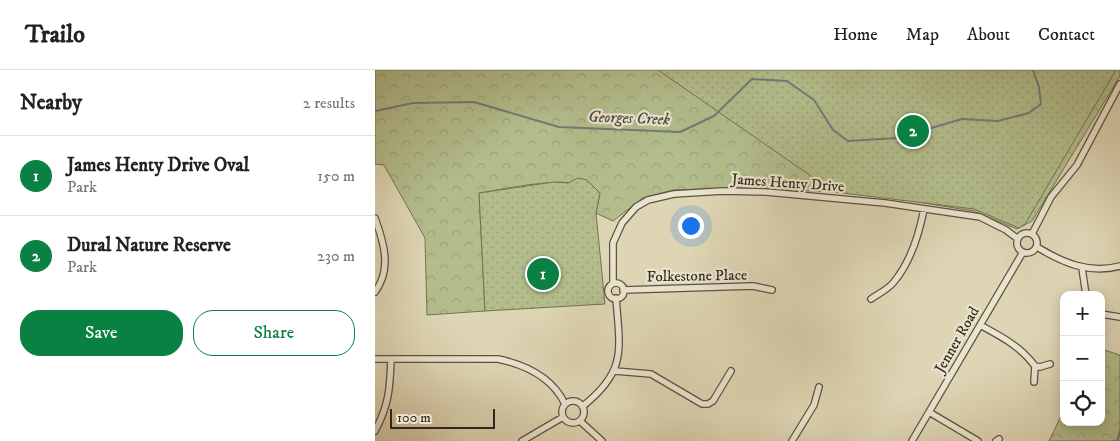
<!DOCTYPE html>
<meta charset="utf-8">
<style>
:root{--surface:#fff;--page:#f2f2f2;--text:#222;--muted:#767676;--line:#e0e0e0;--accent:#0b8043}
body{margin:0;font-family:"IM FELL DW Pica",serif;background:var(--page);color:var(--text)}
.controls{position:absolute;right:15px;bottom:15px;display:grid;overflow:hidden;border-radius:10px;box-shadow:0 2px 12px #0003}
.controls button{width:45px;height:45px;display:grid;place-items:center;padding:0;border:0;border-bottom:1px solid var(--line);background:var(--surface);color:var(--text);font:25px sans-serif}
.scale{position:absolute;left:15px;bottom:12px;width:105px;box-sizing:border-box;padding-left:5px;border:2px solid #31271c;border-top:0;font-size:14px;line-height:18px;white-space:nowrap;color:#31271c;-webkit-text-stroke:4px #eae4ce;paint-order:stroke}
.you{position:absolute;left:315px;top:155px;width:18px;height:18px;margin:-12px;border:4px solid #fff;border-radius:50%;background:#1a73e8;box-shadow:0 0 0 8px #1a73e833}
.badge{display:grid;place-items:center;width:32px;height:32px;border-radius:50%;background:var(--accent);color:#fff;font-size:16px;font-weight:700}
.pin{position:absolute;translate:-50% -50%;border:2px solid #fff;box-shadow:0 1px 5px #0006}
.list{margin:0;padding:0;list-style:none}
h2{display:flex;justify-content:space-between;align-items:center;height:65px;margin:0;padding:0 20px;font-size:21px}
h2 small{font-size:16px;font-weight:400;color:var(--muted)}
.list li{display:grid;grid-template-columns:32px 1fr auto;gap:15px;align-items:center;box-sizing:border-box;height:80px;padding:0 20px;border-top:1px solid var(--line)}
.list b{display:block;font-size:19px;white-space:nowrap}
.list p{margin:0;font-size:16px;white-space:nowrap;color:var(--muted)}
.list em{font-size:16px;font-style:normal;color:var(--muted)}
.actions{display:flex;gap:10px;padding:15px 20px}
.actions a{flex:1;padding:11px 0;border:1px solid var(--accent);border-radius:20px;text-align:center;font-size:18px;color:var(--accent)}
.actions .main{background:var(--accent);color:#fff}
.icon{flex:none;width:28px;height:28px;fill:none;stroke:currentColor;stroke-width:2;stroke-linecap:round;stroke-linejoin:round}
.map{position:relative;flex:none;width:745px;height:371px;overflow:hidden}
header{display:flex;align-items:center;gap:30px;box-sizing:border-box;height:70px;padding:0 25px;background:var(--surface);border-bottom:1px solid var(--line)}
header strong{font-size:24px}
nav{display:flex;gap:28px;margin-inline-start:auto;font-size:18px}
main{display:flex}
aside{flex:1;background:var(--surface)}
.map>svg:first-child{display:block}
</style>
<header>
<strong>Trailo</strong>
<nav><a>Home</a><a>Map</a><a>About</a><a>Contact</a></nav>
</header>
<main>
<aside>
<h2>Nearby<small>2 results</small></h2>
<ul class="list">
<li><span class="badge">1</span><div><b>James Henty Drive Oval</b><p>Park</p></div><em>150 m</em></li>
<li><span class="badge">2</span><div><b>Dural Nature Reserve</b><p>Park</p></div><em>230 m</em></li>
</ul>
<div class="actions"><a class="main">Save</a><a>Share</a></div>
</aside>
<div class="map">
<svg width="745" height="371" viewBox="0 0 745 371">
<defs>
<pattern id="forest-crowns" width="20" height="18" patternUnits="userSpaceOnUse" patternTransform="scale(1.25)"><rect width="20" height="18" fill="#b3bd8c"/><path d="M2 6a3 3 0 1 1 6 0M12 15a3 3 0 1 1 6 0" fill="none" stroke="#9aa278"/></pattern>
<pattern id="park-dots" width="8" height="8" patternUnits="userSpaceOnUse" patternTransform="scale(1.25)"><rect width="8" height="8" fill="#b3bd8c"/><path d="M2 2h.1M6 6h.1" fill="none" stroke="#9aa278" stroke-width="1.8" stroke-linecap="round"/></pattern>
</defs>
<rect width="100%" height="100%" fill="#ded5b4"/>
<filter id="stains"><feTurbulence type="fractalNoise" baseFrequency=".004" numOctaves="4"/><feColorMatrix values="0 0 0 0 .2 0 0 0 0 .09 0 0 0 0 .02 0 0 0 .5 -.17"/></filter>
<radialGradient id="worn" r=".72"><stop offset=".6" stop-color="#630" stop-opacity="0"/><stop offset="1" stop-color="#630" stop-opacity=".3"/></radialGradient>
<!-- forest -->
<path fill="url(#forest-crowns)" stroke="#727254" d="M0,0H745V6L657,151L642,159L598,141L488,123L360,118L298,120L268,128L238,151L221,143L225,123C203,101 133,119 104,123L110,241L52,245L50,168L9,95L0,94Z
M726,279L745,285V371H674L689,340V352H726Z"/>
<!-- park -->
<path fill="url(#park-dots)" stroke="#727254" d="M283,0H741L650,154L644,158L599,139L459,122Z
M203,108L212,110L225,123L221,143L230,234L110,241L104,123L179,112L193,113Z"/>
<g fill="none" stroke-linecap="round" stroke-linejoin="round">
<!-- stream -->
<path stroke="#6f7c7a" stroke-width="2" d="M0,41L38,33L99,32L184,57L305,62L339,46L377,9L412,11L439,30L458,60L473,71L522,68L587,49L623,51L654,43L666,34L664,17L658,0
M742,371L745,361"/>
<defs>
<path id="street" d="M0,148C9,173 17,199 0,222
M642 173a10 10 0 1 1 20 0a10 10 0 1 1-20 0Z
M657,164L676,127L702,95L745,14
M662,177C688,193 714,204 745,196
M707,198L711,225
M238,213V173L247,153L261,137L273,130L299,124L348,121L391,122L510,133L605,147L631,160L643,169
M233 221a8 8 0 1 1 16 0a8 8 0 1 1-16 0Z
M248,220L378,216L397,220
M496,229C503,224 512,220 518,213C536,192 544,165 549,139
M726,244L745,247
M605,255C627,267 645,276 660,296L659,312
M0,289H123C151,295 177,307 190,334
M660,296L665,297L675,294
M240,301L276,304L327,334H333L338,331L356,301
M187 342a11 11 0 1 1 22 0a11 11 0 1 1-22 0Z
M208,336C252,301 245,280 241,228
M554,342L603,371
M205,351L227,371
M0,361C14,335 15,318 16,289
M147,371L188,347
M417,371L439,335L444,317
M537,371L648,182
M621,371L624,369"/>
</defs>
<!-- street casing -->
<use href="#street" stroke="#5c5242" stroke-width="8"/>
<!-- street -->
<use href="#street" stroke="#eae4ce" stroke-width="5.5"/>
</g>
<g text-anchor="middle" dominant-baseline="central" stroke-width="4.5" stroke-linejoin="round" paint-order="stroke">
<!-- street labels -->
<g font-size="15" fill="#31271c" stroke="#eae4ce">
<text transform="translate(413 113) rotate(4)">James Henty Drive</text>
<text transform="translate(322 206) rotate(-1)">Folkestone Place</text>
<text transform="translate(582 270) rotate(-60)">Jenner Road</text>
</g>
<!-- water labels -->
<g font-size="16" font-style="italic" fill="#4b4a43" stroke="#eae4ce">
<text transform="translate(254 48) rotate(2)">Georges Creek</text>
</g>
</g>
<rect width="100%" height="100%" filter="url(#stains)"/>
<rect width="100%" height="100%" fill="url(#worn)"/>
</svg>
<div class="controls">
<button>+</button>
<button>−</button>
<button><svg class="icon" aria-label="locate" viewBox="0 0 24 24"><circle cx="12" cy="12" r="6"/><path d="M12 2v4M12 18v4M2 12h4M18 12h4"/></svg></button>
</div>
<div class="scale">100 m</div>
<div class="you"></div>
<div class="pin badge" style="left:168px;top:204px">1</div>
<div class="pin badge" style="left:538px;top:61px">2</div>
</div>
</main>
